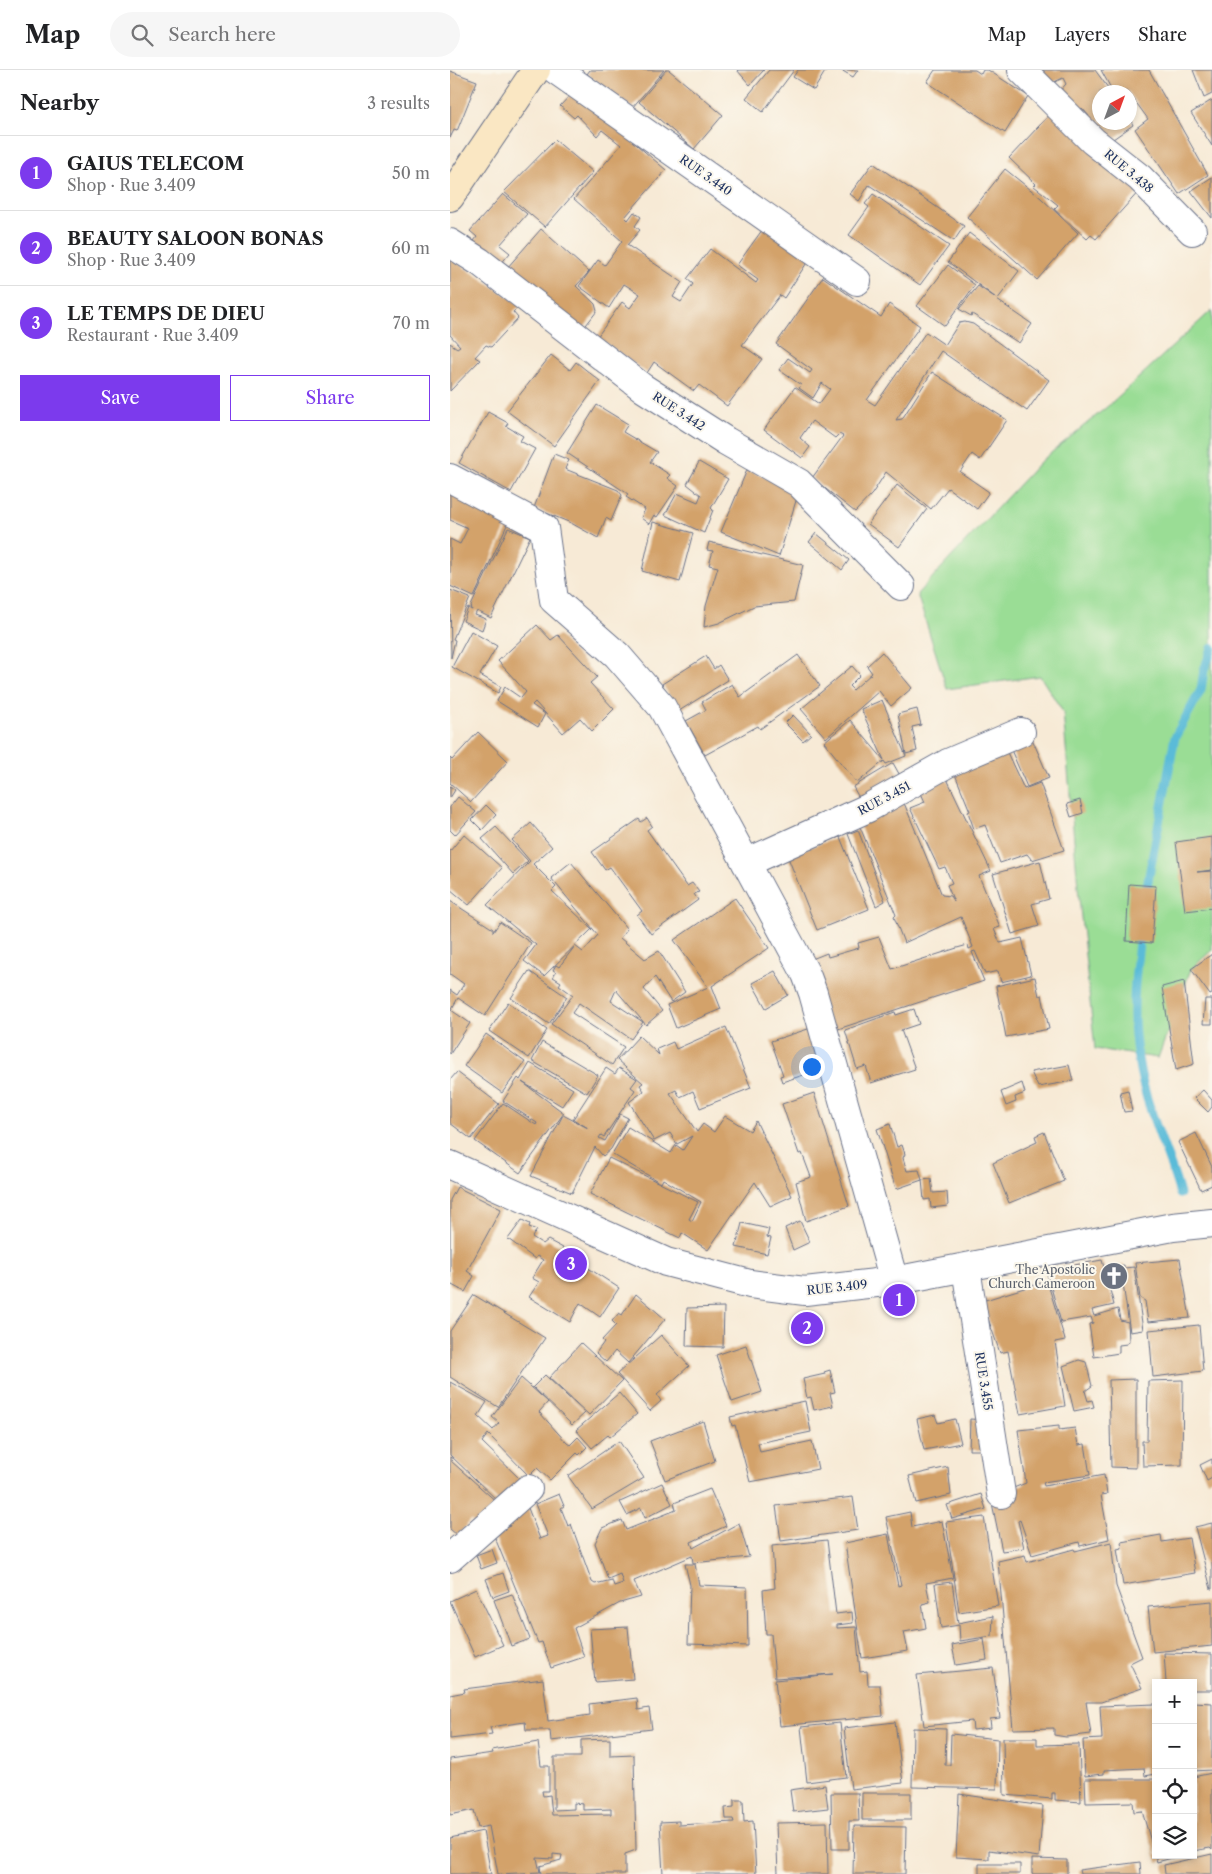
<!DOCTYPE html>
<meta charset="utf-8">
<style>
:root{--surface:#fff;--page:#f6f6f6;--text:#202124;--muted:#757577;--line:#e0e0e0;--accent:#7c3aed}
body{margin:0;font-family:"Libre Caslon Text",serif;background:var(--page);color:var(--text)}
.controls{position:absolute;right:15px;bottom:15px;display:grid;overflow:hidden;border-radius:0px;box-shadow:0 2px 8px #0003}
.controls button{width:45px;height:45px;display:grid;place-items:center;padding:0;border:0;border-bottom:1px solid var(--line);background:var(--surface);color:var(--text);font:25px sans-serif}
.compass{position:absolute;left:642px;top:15px;width:45px;height:45px;border-radius:50%;background:var(--surface);box-shadow:0 2px 8px #0003;rotate:41deg}
.you{position:absolute;left:361px;top:996px;width:18px;height:18px;margin:-12px;border:4px solid #fff;border-radius:50%;background:#1a73e8;box-shadow:0 0 0 8px #1a73e833}
.badge{display:grid;place-items:center;width:32px;height:32px;border-radius:50%;background:var(--accent);color:#fff;font-size:16px;font-weight:700}
.pin{position:absolute;translate:-50% -50%;border:2px solid #fff;box-shadow:0 1px 5px #0006}
.list{margin:0;padding:0;list-style:none}
h2{display:flex;justify-content:space-between;align-items:center;height:65px;margin:0;padding:0 20px;font-size:21px}
h2 small{font-size:16px;font-weight:400;color:var(--muted)}
.list li{display:grid;grid-template-columns:32px 1fr auto;gap:15px;align-items:center;box-sizing:border-box;height:75px;padding:0 20px;border-top:1px solid var(--line)}
.list b{display:block;font-size:19px;white-space:nowrap}
.list p{margin:0;font-size:16px;white-space:nowrap;color:var(--muted)}
.list em{font-size:16px;font-style:normal;color:var(--muted)}
.actions{display:flex;gap:10px;padding:15px 20px}
.actions a{flex:1;padding:11px 0;border:1px solid var(--accent);border-radius:0px;text-align:center;font-size:18px;color:var(--accent)}
.actions .main{background:var(--accent);color:#fff}
.icon{flex:none;width:28px;height:28px;fill:none;stroke:currentColor;stroke-width:2;stroke-linecap:round;stroke-linejoin:round}
.map{position:relative;flex:none;width:762px;height:1804px;overflow:hidden}
header{display:flex;align-items:center;gap:30px;box-sizing:border-box;height:70px;padding:0 25px;background:var(--surface);border-bottom:1px solid var(--line)}
header strong{font-size:24px}
nav{display:flex;gap:28px;margin-inline-start:auto;font-size:18px}
.search{width:350px;height:45px;background:var(--page);display:flex;align-items:center;gap:12px;box-sizing:border-box;padding:0 18px;border-radius:28px;color:var(--muted);font-size:19px}
main{display:flex}
aside{flex:1;background:var(--surface)}
.map>svg:first-child{display:block}
</style>
<header>
<strong>Map</strong>
<div class="search"><svg class="icon" aria-label="search" viewBox="0 0 24 24"><circle cx="10" cy="10" r="6"/><path d="M15 15l6 6"/></svg>Search here</div>
<nav><a>Map</a><a>Layers</a><a>Share</a></nav>
</header>
<main>
<aside>
<h2>Nearby<small>3 results</small></h2>
<ul class="list">
<li><span class="badge">1</span><div><b>GAIUS TELECOM</b><p>Shop · Rue 3.409</p></div><em>50 m</em></li>
<li><span class="badge">2</span><div><b>BEAUTY SALOON BONAS</b><p>Shop · Rue 3.409</p></div><em>60 m</em></li>
<li><span class="badge">3</span><div><b>LE TEMPS DE DIEU</b><p>Restaurant · Rue 3.409</p></div><em>70 m</em></li>
</ul>
<div class="actions"><a class="main">Save</a><a>Share</a></div>
</aside>
<div class="map">
<svg width="762" height="1804" viewBox="0 0 762 1804">
<rect width="100%" height="100%" fill="#fbf7ec"/>
<filter id="ink" filterUnits="userSpaceOnUse"><feTurbulence type="fractalNoise" baseFrequency=".02" numOctaves="2"/><feDisplacementMap in="SourceGraphic" scale="10" xChannelSelector="R" yChannelSelector="G"/><feConvolveMatrix kernelMatrix="1 2 1 2 8 2 1 2 1" color-interpolation-filters="sRGB"/></filter>
<filter id="wash" filterUnits="userSpaceOnUse"><feTurbulence type="fractalNoise" baseFrequency=".0096" numOctaves="4" result="noise"/><feDisplacementMap in="SourceGraphic" scale="20" xChannelSelector="R" yChannelSelector="G"/><feGaussianBlur stdDeviation="1.12" result="paint"/><feColorMatrix in="noise" values="0 0 0 0 0 0 0 0 0 0 0 0 0 0 0 0 0 1.4 0 .05"/><feComposite in="paint" operator="in"/></filter>
<g filter="url(#wash)">
<rect width="100%" height="100%" fill="#f7ead6"/>
<!-- green -->
<path fill="#9add95" stroke="#5a867a" d="M762,240V880L741,899L708,988L645,979L629,828L613,642L590,606L497,619L467,524L590,392L658,336Z"/>
<g fill="none" stroke-linecap="round" stroke-linejoin="round">
<!-- stream -->
<path stroke="#5abbd8" stroke-width="9" d="M695,827L725,667L751,620L754,600L762,578
M690,862C688,886 684,911 684,935C683,969 690,1009 701,1041C710,1069 722,1095 730,1124"/>
</g>
<g id="blocks">
<!-- building -->
<path fill="#d3a26a" d="M140,0H214L182,38L137,4Z
M216,0H219L273,45L244,79L189,32Z
M287,0H314L300,15Z
M319,0H344L313,42L296,28Z
M348,0H376L364,20L343,7Z
M391,0H408L403,7Z
M485,0H525L531,4L533,0H538L578,26L555,63L477,12Z
M588,0H645L661,22H650V52H680V49L683,55L656,74L635,50L639,46L632,38L624,45L608,23L616,14L613,8L598,15Z
M651,0H699L758,105L729,124L685,59L698,49L677,20L673,22H663Z
M743,0H762V24L754,28Z
M0,1L27,11L7,61L4,60L0,68Z
M123,22L183,66L180,69L216,100L175,147L178,150L184,142L191,147L185,156L190,160L177,175L232,212L223,227L231,232L243,214L237,209L260,179L306,213L308,210L287,195L315,156L360,188L334,228L330,225L292,275L312,289L277,336L249,315L244,321L204,292L197,303L147,267L172,232L180,238L190,224L174,214L159,238L129,216L148,190L155,195L172,171L124,129L171,75L152,60L147,66L127,45L124,48L110,36Z
M762,30V76L741,43Z
M603,41L691,119L646,169L641,165L637,169L604,139L608,135L584,116L586,114L559,88Z
M105,70L143,102L95,157L54,122Z
M423,93L514,156L504,171L419,115L409,131L400,124Z
M555,99L591,128L628,163L587,210L517,147Z
M762,107V148L741,121Z
M53,124L77,144L50,175L60,183L49,196L16,168L18,166L24,171L27,167L20,161Z
M423,124L499,176L470,215L399,165L419,137L415,134Z
M91,159L139,202L126,216L145,234L147,241L129,264L57,198Z
M519,163L569,201L547,230L582,254L569,273L522,244L521,246L509,239L528,216L546,228L498,192Z
M0,188L71,235L63,242L68,248L41,277L36,275L25,287L30,290L0,321V273L7,278L10,276L0,265Z
M498,195L525,215L495,256L467,236Z
M373,207L431,247L439,234L470,256L417,330L425,335L476,262L495,275L509,253L515,252L523,254L599,310L577,341L491,281L446,350L452,349L482,302L557,350L530,390L522,384L510,402L539,422L527,439L498,418L481,439L436,402L422,424L405,442L362,408L393,366L389,364L385,368L362,351L350,368L360,377L352,388L314,360L345,317L369,334L380,319L372,313L363,328L349,318L351,315L329,300L338,288L360,303L362,300L326,274Z
M101,285L120,300L126,292L150,311L104,376L57,341Z
M147,335L178,354L173,362L207,382L200,392L220,405L217,408L228,416L207,447L204,445L199,454L191,448L195,439L176,427L178,424L117,383Z
M38,342L58,353L56,356L73,366L70,371L85,379L61,422L9,393Z
M104,384L119,390L115,399L168,420L172,425L161,451L156,448L148,468L121,453L84,438Z
M249,392L278,409L261,438L263,440L254,463L215,445L227,423L248,432L251,425L237,414Z
M297,400L349,421L329,486L271,462Z
M0,415L62,444L24,527L0,516V469L10,474L18,458L0,450Z
M447,415L477,439L449,477L418,454Z
M203,452L243,463L230,512L192,501Z
M58,458L80,467L41,548L27,541L25,545L36,549L32,560L13,551L18,538L22,540L21,536Z
M366,463L399,490L392,500L359,472Z
M259,472L353,495L344,532L304,536L269,553L254,557L256,536L268,497L259,495L263,481L257,480Z
M0,520L20,528L3,569L5,570L1,588Z
M87,555L101,570L108,565L147,607L140,613L164,639L142,661L130,648L113,663L85,632L82,635L95,644L88,657L47,631L55,617L71,628L76,622L48,591Z
M21,561L47,576L30,605L51,617L48,623L2,597Z
M432,582L462,618L441,636L429,621L376,668L351,639L402,596L410,605L399,616L403,620L422,603L417,596Z
M348,585L370,616L310,659L308,656L255,685L236,651L256,640L252,632L282,614L290,627Z
M256,586L264,599L269,595L278,610L229,641L212,614Z
M432,630L456,686L436,694L434,691L407,713L374,672L400,650L434,690L411,639Z
M467,639L471,655L462,657L467,681L456,684L448,644Z
M343,645L361,664L353,671L335,653Z
M28,662L58,691L21,732L0,713V688L2,690Z
M580,664L599,708L577,717L558,673Z
M554,676L574,719L590,713L614,780L582,790L577,784L550,793L535,755L524,759L518,742L520,741L502,697Z
M443,693L453,711L413,735L403,717Z
M497,709L541,801L529,806L550,857L544,859L550,873L572,868L581,905L551,912L548,901L535,904L525,881L522,882L534,911L382,961L357,891L377,883L378,887L409,878L408,873L429,867L442,899L507,878L518,875L519,879L523,877L511,847L454,873L444,847L446,845L408,752L454,733L492,825L500,826L504,832L497,815L502,813L495,797L489,799L460,738L475,732L470,721Z
M0,716L5,720L0,728Z
M8,727L26,742L5,765L0,760V737Z
M630,730L633,743L621,747L617,734Z
M36,735L46,745L32,760L22,750Z
M197,748L202,756L197,760L237,816L242,813L249,822L244,824L248,830L201,864L187,845L192,841L160,797L155,800L142,782L189,749L191,752Z
M81,753L102,777L83,794L106,817L102,821L142,859L94,906L74,891L86,875L37,835L80,791L62,770Z
M46,757L78,791L63,804L32,769Z
M408,760L435,831L426,836L398,764Z
M14,764L52,798L19,835L0,819V781Z
M390,767L419,839L367,860L337,785Z
M762,767V800L747,802L762,801V838L735,841L726,772Z
M590,791L599,829L582,834L589,856L562,864L543,804Z
M121,792L177,859L170,868L195,889L209,881L235,922L221,932L205,907L194,919L212,941L196,955L166,920L161,931L193,952L181,969L129,933L122,943L174,977L162,995L101,954L123,925L109,915L111,912L103,907L106,902L103,900L106,895L109,897L125,876L133,882L148,865L101,808Z
M679,814L706,816L702,873L676,871Z
M285,828L319,878L262,916L271,939L226,958L217,935L258,917L224,870Z
M0,831L43,859V862L50,852L81,873L35,946L8,928L1,940L20,953L0,984V920L7,925L14,914L0,904Z
M762,884V924L760,925L741,899Z
M79,901L117,927L99,954L61,928Z
M325,901L338,925L316,938L302,913Z
M585,907L589,926L592,925L599,959L556,967L546,916Z
M734,911L744,994L726,1000L712,917Z
M755,929H762V954H753Z
M58,932L97,960L79,988L39,961Z
M464,939L469,954L451,960L465,999L421,1013L416,996L407,999L395,960L445,942L446,945Z
M276,957L301,1018L250,1038L243,1021L230,1027L226,1020L220,1023L247,1062L253,1054L264,1062L275,1046L300,1061L306,1051L342,1126L320,1136L305,1112L258,1180L232,1163L230,1168L140,1124L159,1088L248,1132L239,1149L242,1151L251,1132L213,1109L211,1113L162,1084L178,1057L221,1083L226,1075L233,1080L242,1066L227,1074L220,1063L204,1071L179,1032L194,1021L190,1015L193,1013L167,990L189,966L209,985L207,979L223,972L226,979Z
M361,958L374,994L368,996L369,1000L332,1012L330,1006L333,1005L321,971Z
M36,964L75,992L52,1023L14,996Z
M92,972L148,1005L137,1023L82,991Z
M80,993L123,1019L112,1036L72,1012L114,1043L70,1103L25,1071L53,1033L86,1055L87,1053L53,1031L68,1008L70,1010Z
M619,995L623,1011L588,1017L581,1002Z
M156,998L165,1004L169,998L187,1009L181,1017L185,1020L154,1067L151,1065L149,1068L155,1071L170,1044L178,1048L161,1079L153,1086L145,1077L122,1123L81,1106L113,1045L138,1058L123,1049Z
M7,1002L49,1034L21,1069L0,1053V1010Z
M572,1013L575,1023L565,1027L566,1032L556,1036L551,1022Z
M678,1020L682,1041L674,1042L670,1022Z
M753,1020L762,1030V1037L758,1042L744,1028Z
M364,1023L399,1136L356,1151L346,1112L361,1107L352,1083L349,1084L332,1034Z
M440,1054L447,1077L452,1075L455,1084L453,1088L457,1101L469,1100L472,1110L481,1109L483,1123L497,1122L498,1136L481,1138L480,1129L474,1130L472,1110L446,1119L427,1059Z
M594,1062L614,1111L559,1133L543,1093L587,1072L585,1066Z
M746,1063L762,1097V1115L751,1120L728,1072Z
M7,1117L51,1139L17,1201L24,1206L15,1222L0,1214V1130Z
M72,1150L80,1154L79,1157L87,1160L82,1167L93,1174L98,1170L113,1178L112,1181L169,1218L150,1247L130,1233L120,1252L79,1227L89,1212L82,1208L93,1190L87,1186L85,1189L58,1169Z
M350,1151L360,1172L343,1180L335,1158Z
M292,1153L319,1159L317,1167L321,1168L317,1184L286,1177Z
M730,1189L740,1248L698,1252L695,1231L690,1228L685,1193Z
M652,1190L664,1235L642,1240L644,1246L668,1239L670,1250L678,1252L679,1271L677,1274L669,1275V1283L644,1287L639,1254L643,1253L641,1247L611,1252L596,1200Z
M674,1195V1198L684,1197L693,1260L680,1262L673,1214L661,1216L659,1197Z
M597,1211L615,1270L605,1272L615,1336L570,1344L558,1281L550,1283L532,1231Z
M186,1224L215,1249L178,1293L165,1281L156,1292L146,1283L154,1272L152,1270L166,1255L162,1251L169,1243L172,1245Z
M24,1225L95,1268L48,1337L0,1307V1261Z
M274,1237L273,1277L236,1276L237,1238Z
M749,1255L753,1301L703,1307L699,1260Z
M211,1265L239,1296L207,1325L211,1331L200,1341L167,1304Z
M131,1273L172,1311L139,1345L99,1308Z
M296,1275L312,1322L282,1332L266,1285Z
M629,1290L636,1292L642,1316L635,1321L638,1331L642,1330L644,1337L624,1341L613,1296Z
M380,1300L385,1322L380,1323L383,1336L364,1340L361,1327L357,1328L353,1309L375,1304L374,1302Z
M95,1305L135,1343L122,1355L83,1317Z
M71,1308L98,1332L89,1342L117,1373L120,1375L128,1367L137,1377L129,1385L127,1383L100,1410L87,1398L79,1406L38,1364L32,1372L71,1410L49,1432L0,1385V1312L37,1332L28,1346L43,1360L49,1353L42,1347Z
M686,1309V1398L661,1397L659,1310Z
M733,1310L732,1395L693,1396L692,1371H697L698,1311Z
M169,1323L187,1344L160,1367L158,1365L142,1378L126,1360Z
M355,1331L361,1362L308,1373L310,1382L362,1371L368,1399L300,1412L285,1355L282,1356L280,1347Z
M485,1345L488,1353L505,1349L511,1373L474,1380L467,1349Z
M520,1349L534,1350L533,1380H519Z
M253,1351L265,1391L215,1410L200,1371Z
M609,1356V1360L625,1358L628,1375L635,1374L640,1405L593,1412L594,1416L654,1405L657,1424L651,1425L659,1469L630,1476L629,1472L582,1485L570,1450L568,1451L574,1478L552,1481L542,1433L561,1419L576,1413L568,1360Z
M169,1371L194,1408L142,1439L118,1406Z
M0,1387L3,1389L1,1391L49,1434L28,1456L21,1450L8,1466L0,1459Z
M762,1389V1408L757,1411L750,1395Z
M498,1397L501,1425L466,1433L459,1406Z
M212,1413L222,1434L195,1448L191,1438L177,1445L170,1432Z
M260,1419L276,1456L241,1472L243,1478L289,1453L299,1487L243,1493L242,1486L184,1511L191,1527L170,1533L124,1558L134,1587L101,1598L92,1572L88,1573L43,1463L60,1456L56,1447L78,1438L90,1469L98,1466L85,1434L109,1424L114,1436L111,1438L118,1456L121,1454L142,1512L145,1514L162,1510L164,1516L173,1513L170,1504L158,1509L145,1473L152,1458L172,1450L176,1460L226,1440L224,1433Z
M531,1424L536,1439L502,1449L497,1435Z
M403,1427L408,1460L331,1471L326,1436Z
M460,1442L462,1457L492,1451L503,1508L476,1513L480,1532L472,1534L476,1558L454,1562L458,1581L412,1588L395,1473L438,1464L448,1516L451,1515L436,1447Z
M534,1447L548,1536L509,1542L496,1452Z
M762,1453V1519H761L745,1457Z
M711,1465L712,1472L739,1468L745,1503L673,1515L667,1479L672,1478L671,1472Z
M377,1470L386,1544L402,1542L403,1553L387,1555V1558L406,1557L410,1602L417,1601L418,1615H430L433,1646L330,1656L325,1610L383,1604L325,1608L321,1564H316L313,1520L325,1518L322,1476Z
M661,1472L666,1516L692,1587L680,1593L692,1618L651,1632H636L641,1664L616,1667L604,1665V1658L563,1659L548,1491L575,1485L577,1492L624,1479L625,1481Z
M42,1479L47,1493L31,1499L26,1485Z
M235,1494H245L249,1515L297,1517L298,1576L238,1574L240,1515Z
M53,1503L59,1521L43,1527L36,1509Z
M502,1512L508,1553L543,1546L542,1566L510,1571L509,1555L491,1558L485,1514Z
M26,1519L53,1575L25,1587L0,1531Z
M62,1524L80,1569L61,1576L44,1530Z
M762,1531V1576L703,1582L698,1537Z
M178,1557L183,1609L145,1612L140,1559Z
M534,1569L537,1590L506,1595L502,1575Z
M714,1583L762,1584V1620H743V1613H716Z
M543,1598L550,1648L540,1649L541,1658L523,1660L522,1651L474,1656L467,1605Z
M93,1609L98,1651L140,1645L139,1634L187,1628L188,1640L199,1638L202,1659L101,1671L100,1660H76L75,1652L40,1657L42,1664L0,1669V1625L15,1622L14,1619Z
M743,1632L762,1633V1700L743,1701Z
M706,1634V1704L695,1706L694,1698L654,1700V1704L635,1706L633,1670L652,1669L650,1636Z
M445,1652L453,1713L401,1719L394,1658Z
M390,1653L396,1707L357,1712L351,1657Z
M463,1658L496,1659L495,1695H500L501,1664L548,1669L547,1719L462,1717Z
M553,1668H587V1675L629,1674L631,1732L605,1730V1723H602V1729L554,1725Z
M160,1669V1686L184,1685L186,1780L175,1784V1804H91L90,1796L111,1790L112,1785L103,1784V1789L87,1788L90,1802L48,1804L39,1756L28,1758L24,1740L0,1745V1689L43,1683L42,1680L88,1672L91,1696H99V1721H92L93,1726L100,1725L102,1745L161,1744V1739L133,1740V1734L124,1733V1739L104,1740V1687H131V1670Z
M762,1703V1780L760,1778L743,1781V1707Z
M635,1709H706V1785L726,1787L707,1792L692,1741L684,1742L683,1732L636,1733Z
M375,1715L378,1738L343,1742L340,1720Z
M381,1723H408L409,1751H399V1779H382Z
M412,1723H461V1750H412Z
M509,1724L593,1736L589,1787L539,1780V1789L506,1787Z
M284,1730H293L294,1752L303,1751L306,1804H213L210,1752L229,1751V1755L284,1752L283,1749H276L275,1738L284,1737Z
M377,1752L378,1804H328L326,1753Z
M404,1756L456,1757L455,1804H403Z
M33,1761L41,1804H0V1768Z
M762,1784V1804H715L714,1795Z
M582,1789L617,1790V1804H582Z
M690,1792L691,1804H630L629,1800Z
M529,1794H570V1804H529Z"/>
</g>
</g>
<g filter="url(#ink)">
<use href="#blocks" fill-opacity="0" stroke="#687088" stroke-width="1"/>
<g fill="none" stroke-linecap="round" stroke-linejoin="round">
<defs>
<path id="minor" d="M106,0L407,211
M572,0L643,71L690,108L742,161
M0,173L30,192L193,318L276,371L349,413L451,516
M0,408L94,458L104,530L167,585L212,637L356,904L363,923L444,1211
M296,793L418,738L498,693L571,662
M0,1095L216,1192L300,1214L355,1221L444,1211L723,1157L762,1153
M516,1198L551,1424
M0,1488L78,1419"/>
<path id="secondary" d="M0,127L86,0"/>
</defs>
<!-- minor casing -->
<use href="#minor" stroke="#687088" stroke-width="30"/>
<!-- secondary casing -->
<use href="#secondary" stroke="#687088" stroke-width="30"/>
<!-- minor -->
<use href="#minor" stroke="#fff" stroke-width="28"/>
<!-- secondary -->
<use href="#secondary" stroke="#fae7c3" stroke-width="28"/>
</g>
</g>
<!-- icons -->
<defs>
<symbol id="church-disc" viewBox="-11 -11 22 22"><circle r="9.5" fill="#6b7280" stroke="#fbf7ec"/><path d="M-1.2-6h2.4v3.5h3.3v2.4h-3.3V6h-2.4V-.1h-3.3v-2.4h3.3Z" fill="#fff"/></symbol>
</defs>
<g fill-rule="evenodd">
<use href="#church-disc" x="648" y="1190" width="32" height="32"/>
</g>
<g text-anchor="middle" dominant-baseline="central" stroke-width="4" stroke-linejoin="round" paint-order="stroke">
<!-- street labels -->
<g font-size="12" fill="#1b2f5e" stroke="#fbf7ec">
<text transform="translate(679 101) rotate(40)">RUE 3.438</text>
<text transform="translate(256 105) rotate(35)">RUE 3.440</text>
<text transform="translate(229 341) rotate(33)">RUE 3.442</text>
<text transform="translate(434 728) rotate(-28)">RUE 3.451</text>
<text transform="translate(387 1217) rotate(-6)">RUE 3.409</text>
<text transform="translate(534 1311) rotate(81)">RUE 3.455</text>
</g>
<!-- worship labels -->
<g font-size="12" fill="#5b616d" stroke="#fbf7ec" text-anchor="end">
<text x="645" y="1199">The Apostolic<tspan x="645" dy="14">Church Cameroon</tspan></text>
</g>
</g>
</svg>
<div class="controls">
<button>+</button>
<button>−</button>
<button><svg class="icon" aria-label="locate" viewBox="0 0 24 24"><circle cx="12" cy="12" r="6"/><path d="M12 2v4M12 18v4M2 12h4M18 12h4"/></svg></button>
<button><svg class="icon" aria-label="layers" viewBox="0 0 24 24"><path d="M12 4l9 5-9 5-9-5zM3 14l9 5 9-5"/></svg></button>
</div>
<svg class="compass" viewBox="-18 -18 36 36"><path d="M0-13l5 13h-10z" fill="#e53935"/><path d="M0 13l5-13h-10z" fill="#757577"/></svg>
<div class="you"></div>
<div class="pin badge" style="left:449px;top:1230px">1</div>
<div class="pin badge" style="left:357px;top:1258px">2</div>
<div class="pin badge" style="left:121px;top:1194px">3</div>
</div>
</main>
